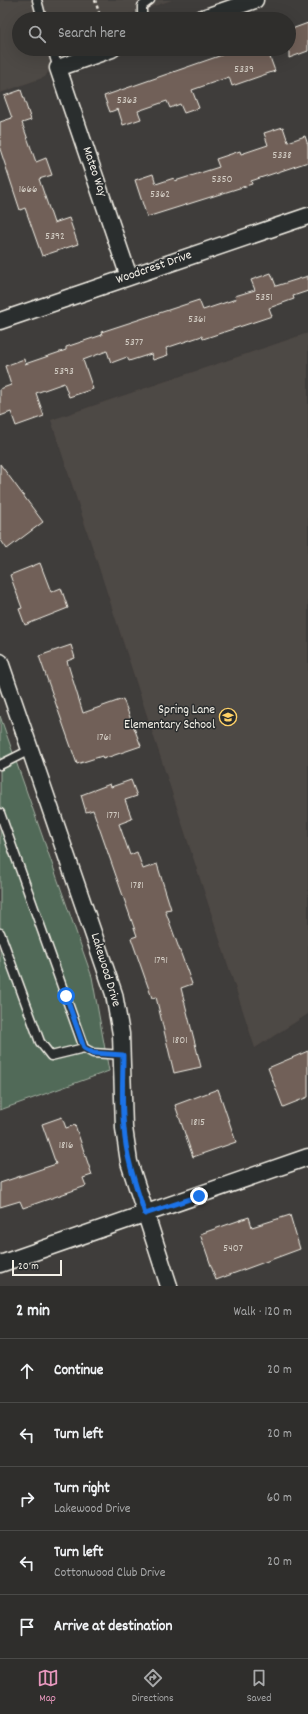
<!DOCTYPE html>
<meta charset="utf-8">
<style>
:root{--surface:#2f2e2c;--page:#373634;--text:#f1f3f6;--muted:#a7a8a9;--line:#4a4a48;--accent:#e797bd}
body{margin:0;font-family:Dekko,sans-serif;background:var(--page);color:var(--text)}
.scale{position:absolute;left:12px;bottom:10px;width:50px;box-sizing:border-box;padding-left:4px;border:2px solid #f4f1e8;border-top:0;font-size:11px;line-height:14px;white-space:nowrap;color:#f4f1e8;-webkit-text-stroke:3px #2a2d2e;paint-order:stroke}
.stop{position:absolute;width:12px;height:12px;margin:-9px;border:3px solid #1a73e8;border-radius:50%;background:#fff}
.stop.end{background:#1a73e8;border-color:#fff;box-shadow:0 1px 4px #0008}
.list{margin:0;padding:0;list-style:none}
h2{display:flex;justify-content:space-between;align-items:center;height:52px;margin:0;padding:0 16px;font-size:17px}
h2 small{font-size:13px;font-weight:400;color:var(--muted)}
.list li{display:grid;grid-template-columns:26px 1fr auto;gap:12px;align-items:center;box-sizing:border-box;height:64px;padding:0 16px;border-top:1px solid var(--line)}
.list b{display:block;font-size:15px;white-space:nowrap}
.list p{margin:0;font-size:13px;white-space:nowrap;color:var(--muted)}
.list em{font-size:13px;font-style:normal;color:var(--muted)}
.icon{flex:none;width:22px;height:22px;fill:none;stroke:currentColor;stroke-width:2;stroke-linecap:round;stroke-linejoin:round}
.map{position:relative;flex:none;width:308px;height:1286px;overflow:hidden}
.search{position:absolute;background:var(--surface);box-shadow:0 4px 16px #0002;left:12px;right:12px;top:12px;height:44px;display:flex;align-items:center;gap:10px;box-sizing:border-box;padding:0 14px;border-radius:22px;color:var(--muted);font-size:15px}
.sheet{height:372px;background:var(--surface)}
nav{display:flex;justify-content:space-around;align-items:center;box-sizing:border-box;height:56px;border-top:1px solid var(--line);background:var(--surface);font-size:11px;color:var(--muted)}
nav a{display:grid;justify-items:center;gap:2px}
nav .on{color:var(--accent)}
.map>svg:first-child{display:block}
</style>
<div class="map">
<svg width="308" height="1286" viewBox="0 0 308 1286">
<rect width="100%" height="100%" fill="#3f3d3b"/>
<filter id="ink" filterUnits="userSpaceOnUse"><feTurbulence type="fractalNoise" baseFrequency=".025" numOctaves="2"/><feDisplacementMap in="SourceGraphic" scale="8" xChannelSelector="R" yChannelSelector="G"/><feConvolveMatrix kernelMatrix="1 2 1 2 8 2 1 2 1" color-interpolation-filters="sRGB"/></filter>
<g filter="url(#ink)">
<!-- built -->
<path fill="#4e4844" d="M0,0H172L115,19H19V49H63L45,77L0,93Z
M308,333V1014L255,1048L51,420Z"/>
<!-- green -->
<path fill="#516a58" stroke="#a2aea0" d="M0,716L92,977L109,1071L0,1110Z"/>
<!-- building -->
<path fill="#716158" stroke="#f4f1e8" d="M308,23V51L289,58V30Z
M231,49H267L275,71L232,86L229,77L192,90L199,108L184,113L180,104L170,108L167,101L138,111L141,119L123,125L118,109L110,112L104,96L222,55L221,53Z
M21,90L31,120L22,123L36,162L46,158L52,175L39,179L54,223L69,218L78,244L42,256L25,208L20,210L0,149V122L12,118L4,96Z
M283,127L288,142L305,136L308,145V162L251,181L252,184L147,217L135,180L153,174L156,184L174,178L175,181L219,167L216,159L240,151L241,154L268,145L264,133Z
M271,273L276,286L308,276V291L293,296L294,299L269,308L272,316L203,339L202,336L166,348L168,355L153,360L151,354L129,361L127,357L111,363L107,351L83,360L93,389L69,397L64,383L36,393L44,416L16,426L11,412L0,416V389L11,385L5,366L24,359L25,364L66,350V347L102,335L101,332L199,300L203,310L236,299L235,296L255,290L251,280Z
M0,464L43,522L7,549L0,539Z
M40,563L51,592L61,588L68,608L25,625L19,609L22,608L10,575Z
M71,645L75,658L67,661L83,713L123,699L141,746L103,759L102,756L77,764L39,656Z
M131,780L137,796L125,800L132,819L119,824L130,855L137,852L143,869L157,864L171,909L165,910L192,984L181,988L201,1067L174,1073L156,997L152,998L131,938L137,936L93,810L86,812L81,795L110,784L111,787Z
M308,1051V1097L283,1107L268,1068Z
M218,1089L236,1142L193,1157L175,1105Z
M62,1117L66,1128L75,1125L92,1175L83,1178L86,1186L23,1208L20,1201L0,1207V1183L56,1164L42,1124Z
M290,1215L300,1249L216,1280L200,1234L249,1217L252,1227Z"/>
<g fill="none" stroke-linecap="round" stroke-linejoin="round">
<defs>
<path id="service" d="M37,0L42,19
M142,19V6L150,0
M52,49L58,68
M0,765L30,750
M0,813L84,1048L93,1053L123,1055
M0,933L40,1042L51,1056L84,1048"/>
<path id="minor" d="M200,19L255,0
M112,49L58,68L129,277
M0,321L308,216
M0,662L114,994L121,1034L124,1128L129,1162L169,1286
M0,1264L308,1157"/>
</defs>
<!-- service casing -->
<use href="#service" stroke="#f4f1e8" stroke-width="11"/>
<!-- minor casing -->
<use href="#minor" stroke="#f4f1e8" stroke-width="19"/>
<!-- path -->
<path stroke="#f4f1e8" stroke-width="2.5" stroke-dasharray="3 3" stroke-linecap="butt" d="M95,0L101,19"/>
<!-- service -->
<use href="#service" stroke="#2a2d2e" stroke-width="8"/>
<!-- minor -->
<use href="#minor" stroke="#2a2d2e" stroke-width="16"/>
</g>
</g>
<g fill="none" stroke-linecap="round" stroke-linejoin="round" filter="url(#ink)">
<!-- route -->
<path stroke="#1a73e8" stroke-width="5" d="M66,996L84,1048L93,1053L123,1055C123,1079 121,1104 124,1128C126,1158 136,1186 145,1214L199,1196"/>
</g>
<!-- icons -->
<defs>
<symbol id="school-ring" viewBox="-11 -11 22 22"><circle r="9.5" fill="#2a2d2e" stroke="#ffd166" stroke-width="1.5"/><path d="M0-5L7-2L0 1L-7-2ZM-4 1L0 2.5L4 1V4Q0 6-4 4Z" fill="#ffd166"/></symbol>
</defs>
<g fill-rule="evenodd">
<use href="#school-ring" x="218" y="707" width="20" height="20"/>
</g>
<g text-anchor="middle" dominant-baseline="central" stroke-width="3" stroke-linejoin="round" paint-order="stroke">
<!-- number labels -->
<g font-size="11" fill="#d3cdc4">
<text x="244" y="70">5339</text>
<text x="127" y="101">5363</text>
<text x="282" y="156">5338</text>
<text x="222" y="180">5350</text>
<text x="28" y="190">1666</text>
<text x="160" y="195">5362</text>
<text x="55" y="237">5392</text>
<text x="264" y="298">5351</text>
<text x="197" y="320">5361</text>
<text x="134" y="343">5377</text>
<text x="64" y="372">5393</text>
<text x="104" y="738">1761</text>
<text x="113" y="816">1771</text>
<text x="137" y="886">1781</text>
<text x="161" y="961">1791</text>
<text x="180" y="1041">1801</text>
<text x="198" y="1123">1815</text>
<text x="66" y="1146">1816</text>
<text x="233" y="1249">5407</text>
</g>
<!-- street labels -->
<g font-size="13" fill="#f4f1e8" stroke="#2a2d2e">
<text transform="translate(94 172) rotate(71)">Mateo Way</text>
<text transform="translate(154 268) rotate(-19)">Woodcrest Drive</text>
<text transform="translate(105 970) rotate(73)">Lakewood Drive</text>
</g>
<!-- poi labels -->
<g font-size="13" fill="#f4f1e8" stroke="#2a2d2e" text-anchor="end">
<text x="215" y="710">Spring Lane<tspan x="215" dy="15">Elementary School</tspan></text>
</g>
</g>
</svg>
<div class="scale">20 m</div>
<div class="stop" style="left:66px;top:996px"></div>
<div class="stop end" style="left:199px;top:1196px"></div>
<div class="search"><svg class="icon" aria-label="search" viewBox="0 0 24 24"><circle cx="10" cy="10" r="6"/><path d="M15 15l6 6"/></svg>Search here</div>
</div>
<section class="sheet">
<h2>2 min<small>Walk · 120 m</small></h2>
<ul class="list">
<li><svg class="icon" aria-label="ahead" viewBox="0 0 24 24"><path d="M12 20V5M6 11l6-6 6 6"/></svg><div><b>Continue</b></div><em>20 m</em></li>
<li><svg class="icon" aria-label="left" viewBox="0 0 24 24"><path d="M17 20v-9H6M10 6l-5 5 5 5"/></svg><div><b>Turn left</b></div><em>20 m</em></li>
<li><svg class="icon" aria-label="right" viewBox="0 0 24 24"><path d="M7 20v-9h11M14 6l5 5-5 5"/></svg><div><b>Turn right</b><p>Lakewood Drive</p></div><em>60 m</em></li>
<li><svg class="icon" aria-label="left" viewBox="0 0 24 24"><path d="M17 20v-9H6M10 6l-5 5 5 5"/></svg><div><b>Turn left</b><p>Cottonwood Club Drive</p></div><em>20 m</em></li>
<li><svg class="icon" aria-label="arrive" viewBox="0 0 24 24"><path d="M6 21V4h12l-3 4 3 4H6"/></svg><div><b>Arrive at destination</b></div></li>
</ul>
</section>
<nav>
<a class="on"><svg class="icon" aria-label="map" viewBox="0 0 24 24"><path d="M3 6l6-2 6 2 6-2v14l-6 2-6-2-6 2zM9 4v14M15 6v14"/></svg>Map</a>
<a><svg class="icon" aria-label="directions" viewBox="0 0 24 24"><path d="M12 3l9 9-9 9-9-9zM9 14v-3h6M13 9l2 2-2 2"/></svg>Directions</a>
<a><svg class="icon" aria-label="saved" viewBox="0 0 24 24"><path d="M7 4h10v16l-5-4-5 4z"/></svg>Saved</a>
</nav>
